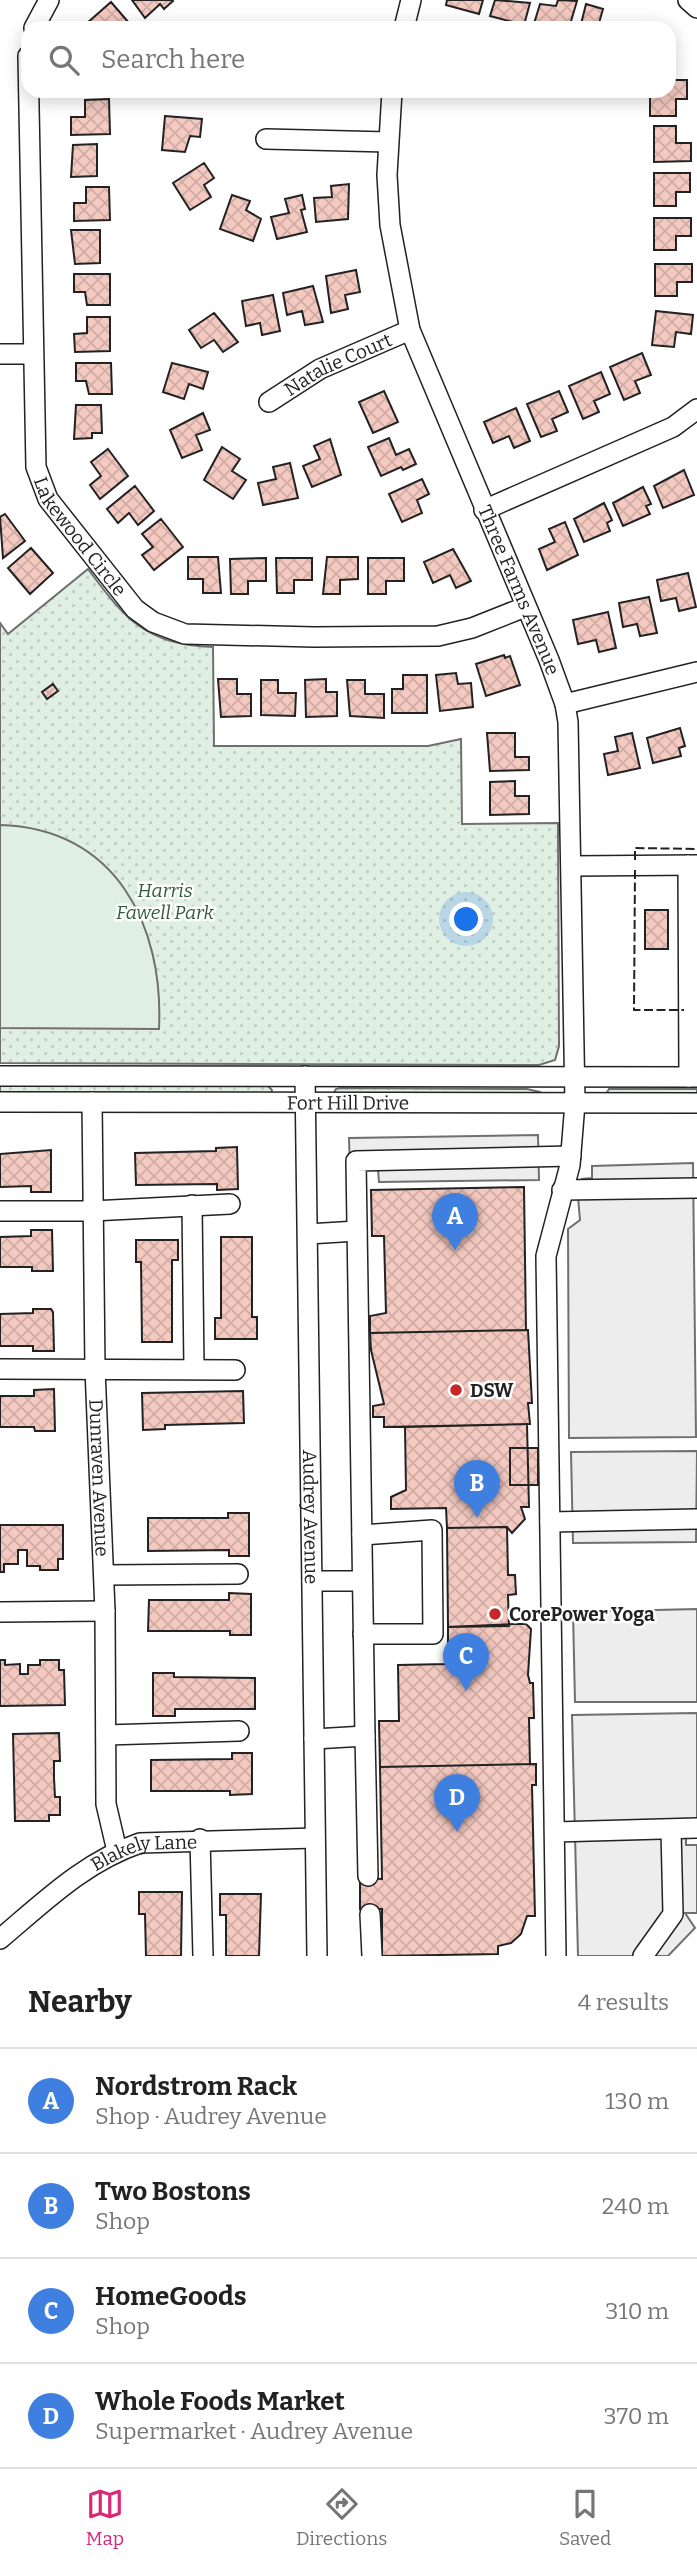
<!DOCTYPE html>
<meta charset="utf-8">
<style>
:root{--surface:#fff;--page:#f6f6f6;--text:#222;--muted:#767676;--line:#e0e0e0;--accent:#db2777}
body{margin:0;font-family:Bitter,serif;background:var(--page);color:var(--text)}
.you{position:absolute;left:467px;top:920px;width:24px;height:24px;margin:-18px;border:5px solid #fff;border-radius:50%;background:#1a73e8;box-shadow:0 0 0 10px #1a73e833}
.badge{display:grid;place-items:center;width:46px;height:46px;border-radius:50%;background:var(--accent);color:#fff;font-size:23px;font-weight:700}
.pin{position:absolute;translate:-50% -58px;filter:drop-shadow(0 2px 4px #0008)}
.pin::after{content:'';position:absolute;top:37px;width:24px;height:21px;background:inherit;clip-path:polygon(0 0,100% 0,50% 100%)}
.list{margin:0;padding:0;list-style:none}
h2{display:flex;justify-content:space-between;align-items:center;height:91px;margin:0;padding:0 28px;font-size:30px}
h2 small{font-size:23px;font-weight:400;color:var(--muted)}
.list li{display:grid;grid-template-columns:46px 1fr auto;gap:21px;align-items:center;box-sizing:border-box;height:105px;padding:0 28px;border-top:2px solid var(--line)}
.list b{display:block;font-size:26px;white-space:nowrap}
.list p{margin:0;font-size:23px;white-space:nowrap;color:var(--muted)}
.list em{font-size:23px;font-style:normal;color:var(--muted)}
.icon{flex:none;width:38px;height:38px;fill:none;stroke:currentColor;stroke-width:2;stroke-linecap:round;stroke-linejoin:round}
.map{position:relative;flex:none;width:697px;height:1956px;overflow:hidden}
.search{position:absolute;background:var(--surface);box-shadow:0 4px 18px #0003;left:21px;right:21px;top:21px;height:77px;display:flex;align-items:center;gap:18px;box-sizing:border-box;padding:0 24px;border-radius:21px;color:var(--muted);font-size:26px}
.sheet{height:511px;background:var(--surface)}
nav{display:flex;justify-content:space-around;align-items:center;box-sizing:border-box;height:98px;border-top:2px solid var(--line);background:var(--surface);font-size:19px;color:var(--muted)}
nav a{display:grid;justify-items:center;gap:4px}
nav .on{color:var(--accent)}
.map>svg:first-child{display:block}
</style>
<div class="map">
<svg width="697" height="1956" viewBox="0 0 697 1956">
<defs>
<pattern id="grass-dots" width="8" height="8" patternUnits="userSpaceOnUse" patternTransform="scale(1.75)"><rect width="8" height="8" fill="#e0efe3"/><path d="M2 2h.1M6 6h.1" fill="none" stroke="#c0cdc2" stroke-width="1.8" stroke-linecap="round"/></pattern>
<pattern id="building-cross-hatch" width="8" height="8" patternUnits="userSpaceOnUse" patternTransform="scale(1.75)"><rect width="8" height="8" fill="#f3c9c0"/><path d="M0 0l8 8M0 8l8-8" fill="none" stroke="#d0aca5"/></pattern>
</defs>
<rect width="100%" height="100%" fill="#fff"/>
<!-- grass -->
<path fill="url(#grass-dots)" stroke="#6f6f6f" stroke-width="2" d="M88,569C126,620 145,644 213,647L214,746H428L461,739L462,824L558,823L559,1046L555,1060L539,1065L0,1063V623L8,634Z
M0,1086H268L272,1090L271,1094H0Z
M340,1088L527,1089L540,1092L539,1096L333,1094L336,1089Z
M609,1089H697V1096L606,1094Z"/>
<!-- pitch -->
<path fill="#e0efe3" stroke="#6f6f6f" stroke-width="2" d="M0,825C116,828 164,926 159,1029L0,1028Z"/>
<!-- parking -->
<path fill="#ededed" stroke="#6f6f6f" stroke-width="2" d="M538,1135L539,1180L379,1182L378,1169L350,1170L349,1138Z
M693,1163L696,1437L569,1438L568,1229L580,1220L578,1197L582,1179L592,1178V1166Z
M697,1451L696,1542L573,1543L571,1452Z
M697,1609V1702H575L573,1612Z
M697,1713V1837L686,1838V1845H697V1913H685L695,1928L668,1956H578L572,1715Z"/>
<!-- building -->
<path fill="url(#building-cross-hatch)" stroke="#222" stroke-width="2" d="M132,0H172L173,1L164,9L160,4L145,18Z
M447,0H483L479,14L446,5Z
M495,0L530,3L524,25L490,16Z
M558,0L577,1L569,28L533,27L540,4L556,6Z
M111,2L129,23L123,28H92L87,23Z
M586,4L603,9L599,23L615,28H580Z
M670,80H687V99H676V116H650V91H669Z
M109,99L110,134L71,135V117H85V100Z
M165,116L202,119L200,137L190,136L185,152L162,150Z
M654,126H676V143H691V161L654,162Z
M97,144V176L71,177L73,145Z
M204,163L214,178L204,185L211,197L190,210L173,183Z
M654,173H690V192H676V206H654Z
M349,184L348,219L316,222L314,198L332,197L331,186Z
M86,187H109L110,220L74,221V203H86Z
M232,195L250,201L246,210L261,219L253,241L220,229Z
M302,195L305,209L301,210L307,232L277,239L271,217L289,213L285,199Z
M654,218H691V236H676V250H654Z
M71,230H100V263L75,264Z
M655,264H692V282H677V296H655Z
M356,270L360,292L345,295L348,309L331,313L326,276Z
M74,274H110V305H87L85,292H74Z
M313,286L323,322L305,325L302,311L287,315L283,293Z
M273,295L280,331L262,335L260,323L246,326L242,301Z
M656,311L693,315L691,334L676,332L674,347L652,345Z
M214,313L238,342L223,352L214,340L201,348L189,330Z
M87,317H110V351L75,352L74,334L87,333Z
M642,353L651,375L635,381L640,393L624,400L610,367Z
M76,363H111L112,394H89L86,381H76Z
M172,363L208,372L203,389L189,384L184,399L163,392Z
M601,372L610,394L594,401L599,412L583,419L569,386Z
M384,391L398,422L373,433L359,402Z
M559,391L568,412L552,419L557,431L541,437L527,404Z
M76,405H101L102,433H92V438L74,439Z
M516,408L530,441L514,448L509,436L493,443L484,422Z
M203,413L210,430L196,435L202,450L182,458L170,430Z
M389,438L396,455L409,449L416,464L403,470L401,467L381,476L368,447Z
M330,439L341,475L312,487L303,466L320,459L314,446Z
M222,447L240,459L232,471L246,480L233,499L204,480Z
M108,449L128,476L100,499L90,485L101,476L91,462Z
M290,463L298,498L263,505L258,483L276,479L273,467Z
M684,470L694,495L663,508L654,486Z
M422,479L429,494L417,500L422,513L402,522L389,494Z
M135,486L154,511L138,525L129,513L118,523L107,509Z
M643,487L651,504L646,506L650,514L623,526L613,503Z
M604,503L612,520L607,523L610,531L584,542L574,519Z
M5,514L25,541L3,558L0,517Z
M161,519L183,547L154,570L142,555L153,547L142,534Z
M565,522L578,555L547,570L539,549L555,542L549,529Z
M31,548L53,573L30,594L8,568Z
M453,549L471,581L456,588L450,575L433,583L424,562Z
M188,557H218L221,593H203V579H188Z
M327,557H358V579L340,580V594H323Z
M266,558V581H248V594H231L230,559Z
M276,558H312V580H294V593H277Z
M368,558H404V581H386V594H368Z
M688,573L696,607L679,611L676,598L661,601L657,580Z
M649,597L657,633L640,636L637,624L623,627L619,603Z
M608,612L616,648L599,652L596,640L578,644L573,620Z
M504,655L505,658L510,656L520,685L486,696L476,664Z
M456,673L458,684L471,683L473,707L440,711L436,675Z
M403,675H427V713H392V689H403Z
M218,679H237V694H251V716L221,717Z
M326,679V692H337V716L306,717L305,680Z
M261,680H278V693H296L295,716L261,715Z
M347,680H365V694H384V718L350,716Z
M53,684L58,691L47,699L42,692Z
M680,728L685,746L679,748L681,756L653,763L647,738Z
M487,733H515V757H529V770L490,771Z
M632,733L640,768L608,775L604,754L618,751L615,737Z
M515,781V796H529V814L490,815V782Z
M645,910H668V949H645Z
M237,1147L238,1189L217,1190V1184L136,1185L135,1153L216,1151V1148Z
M51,1150V1192H31V1186L0,1187V1154Z
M524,1187L526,1330L370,1333V1316L386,1313L384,1236H372L371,1190Z
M31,1230H52L53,1271H32V1267H0V1237L31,1236Z
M221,1237H252V1317H257V1339H215V1318H221Z
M136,1240H178V1260H172V1342H142L141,1262H136Z
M33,1309H51L53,1312L54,1351H33V1346H0V1314L33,1313Z
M528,1330L532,1403H528L530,1424L384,1427V1417H373V1406L384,1404L371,1350L370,1333Z
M54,1389L55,1431H35L34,1427H0V1396H34V1390Z
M243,1391L244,1423L165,1425V1429L143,1430L142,1393Z
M527,1424L529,1507H521L525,1519L512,1533L507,1527L447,1528L446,1508L391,1509V1497L406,1490L405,1427Z
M510,1448H538V1485H510Z
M228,1513H249V1556H229V1550L148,1551V1518H228Z
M0,1525H63V1559H58V1570H40V1566H27V1550H18V1564H4V1572H0Z
M507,1527L508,1575H515L516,1594L508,1595L509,1626L448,1627L447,1528Z
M229,1593L251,1594V1635H230V1631H148L149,1600H229Z
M515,1624H526L531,1629L528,1675L530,1683H533L534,1718H529L530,1764L380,1767L379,1721H399L398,1665L448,1664V1627Z
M0,1660H5V1665L20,1664V1674H28V1665H40V1660H59V1670H64L65,1705L0,1706Z
M153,1673H174V1677L255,1678V1709H175V1716H153Z
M59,1733L60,1761H54V1778L55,1797H60V1815H49V1821H15L13,1734Z
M232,1753H252V1794L230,1795V1791H151V1760L232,1759Z
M536,1764V1785H532L535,1916H527L521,1934L511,1943L498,1946V1954L382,1956V1909H360V1878L382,1879L380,1767Z
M139,1892H182L181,1956H146L145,1914H139Z
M220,1894H261L259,1956H226V1915H220Z"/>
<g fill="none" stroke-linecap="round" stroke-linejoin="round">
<defs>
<g id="minor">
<path d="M688,0L697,8"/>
<path d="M34,28L49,0"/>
<path d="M404,28L411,0"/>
<path id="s1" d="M28,56L36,467L48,499L135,609L153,622L185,634L314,637L438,636L472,628L525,607"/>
<path id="s2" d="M392,91L387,175L390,225L410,330L549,660L565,704L568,722L575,1103L570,1165L546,1256L556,1956"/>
<path d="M266,139L388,142"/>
<path d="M0,354H33"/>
<path id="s3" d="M269,402L320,369L410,330"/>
<path d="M484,510L673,427L697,409"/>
<path d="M565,704L697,672"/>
<path d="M688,865L689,1077"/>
<path d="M572,866L697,865"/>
<path d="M0,1076L697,1077"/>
<path id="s4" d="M305,1076L317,1956"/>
<path id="s5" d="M0,1102L697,1103"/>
<path id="s6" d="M92,1102L95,1369L105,1611L106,1804L117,1851"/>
<path d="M562,1190L697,1188"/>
<path d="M192,1205L194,1369"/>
<path d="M0,1211H92L230,1204"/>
<path d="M308,1234L357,1231"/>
<path d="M0,1369L235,1370"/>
<path d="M550,1522L697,1519"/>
<path d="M362,1535L432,1530L433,1634H363"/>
<path d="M104,1575L238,1574"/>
<path d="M312,1581H362"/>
<path d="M0,1612L105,1611"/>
<path d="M106,1735L239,1731"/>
<path d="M365,1736L356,1161L571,1156"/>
<path d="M314,1739L365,1736L368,1876"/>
<path d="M555,1832L697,1828"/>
<path d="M200,1839L203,1956"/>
<path d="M370,1914L372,1956"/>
<path id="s7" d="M0,1939C44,1902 84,1862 140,1843L315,1838"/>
<path d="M643,1956L673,1914L671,1830"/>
</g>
</defs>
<!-- minor casing -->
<use href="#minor" stroke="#222" stroke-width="22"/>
<!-- minor -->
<use href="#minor" stroke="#fff" stroke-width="19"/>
<!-- fence -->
<path stroke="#222" stroke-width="2" stroke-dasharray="9 3.5" stroke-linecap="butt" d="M635,860V848L697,849
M635,870L634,1010H684"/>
</g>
<!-- markers -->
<g fill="#c62828" stroke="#fff" stroke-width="2.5">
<circle cx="456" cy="1390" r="7"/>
<circle cx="495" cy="1614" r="7"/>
</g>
<g text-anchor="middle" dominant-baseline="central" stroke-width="5" stroke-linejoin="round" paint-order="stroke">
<!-- street labels -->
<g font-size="19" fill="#222" stroke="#fff">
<text stroke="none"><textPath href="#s3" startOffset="79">Natalie Court</textPath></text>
<text stroke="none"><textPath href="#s1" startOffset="494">Lakewood Circle</textPath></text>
<text stroke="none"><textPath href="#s2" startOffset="523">Three Farms Avenue</textPath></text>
<text stroke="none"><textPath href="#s5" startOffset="348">Fort Hill Drive</textPath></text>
<text stroke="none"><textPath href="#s6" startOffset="376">Dunraven Avenue</textPath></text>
<text stroke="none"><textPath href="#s4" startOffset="441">Audrey Avenue</textPath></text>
<text stroke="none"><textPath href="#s7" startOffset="173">Blakely Lane</textPath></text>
</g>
<!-- park labels -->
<g font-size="19" font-style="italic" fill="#2f5e38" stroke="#fff">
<text x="165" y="890">Harris<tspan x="165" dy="22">Fawell Park</tspan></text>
</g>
<!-- poi labels -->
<g font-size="19" font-weight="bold" fill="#222" stroke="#fff" text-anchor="start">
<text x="470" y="1390">DSW</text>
<text x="509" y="1614">CorePower Yoga</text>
</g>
</g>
</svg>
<div class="you"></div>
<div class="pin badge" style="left:455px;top:1251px;background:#3f7fe0">A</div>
<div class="pin badge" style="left:477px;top:1518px;background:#3f7fe0">B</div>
<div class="pin badge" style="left:466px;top:1691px;background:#3f7fe0">C</div>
<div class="pin badge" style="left:457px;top:1832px;background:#3f7fe0">D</div>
<div class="search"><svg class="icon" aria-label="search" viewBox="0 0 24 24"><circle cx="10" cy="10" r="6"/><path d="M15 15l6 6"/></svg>Search here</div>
</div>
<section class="sheet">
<h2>Nearby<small>4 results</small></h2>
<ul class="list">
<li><span class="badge" style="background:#3f7fe0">A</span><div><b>Nordstrom Rack</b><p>Shop · Audrey Avenue</p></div><em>130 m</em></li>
<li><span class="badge" style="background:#3f7fe0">B</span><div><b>Two Bostons</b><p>Shop</p></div><em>240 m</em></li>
<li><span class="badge" style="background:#3f7fe0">C</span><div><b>HomeGoods</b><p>Shop</p></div><em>310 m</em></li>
<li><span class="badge" style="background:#3f7fe0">D</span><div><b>Whole Foods Market</b><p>Supermarket · Audrey Avenue</p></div><em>370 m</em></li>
</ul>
</section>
<nav>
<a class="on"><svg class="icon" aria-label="map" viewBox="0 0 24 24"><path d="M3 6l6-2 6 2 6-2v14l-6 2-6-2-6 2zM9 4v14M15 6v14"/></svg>Map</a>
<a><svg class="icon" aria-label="directions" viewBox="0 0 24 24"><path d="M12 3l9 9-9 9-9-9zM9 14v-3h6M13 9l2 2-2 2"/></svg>Directions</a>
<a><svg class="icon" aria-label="saved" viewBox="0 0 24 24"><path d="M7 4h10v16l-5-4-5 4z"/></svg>Saved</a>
</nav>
